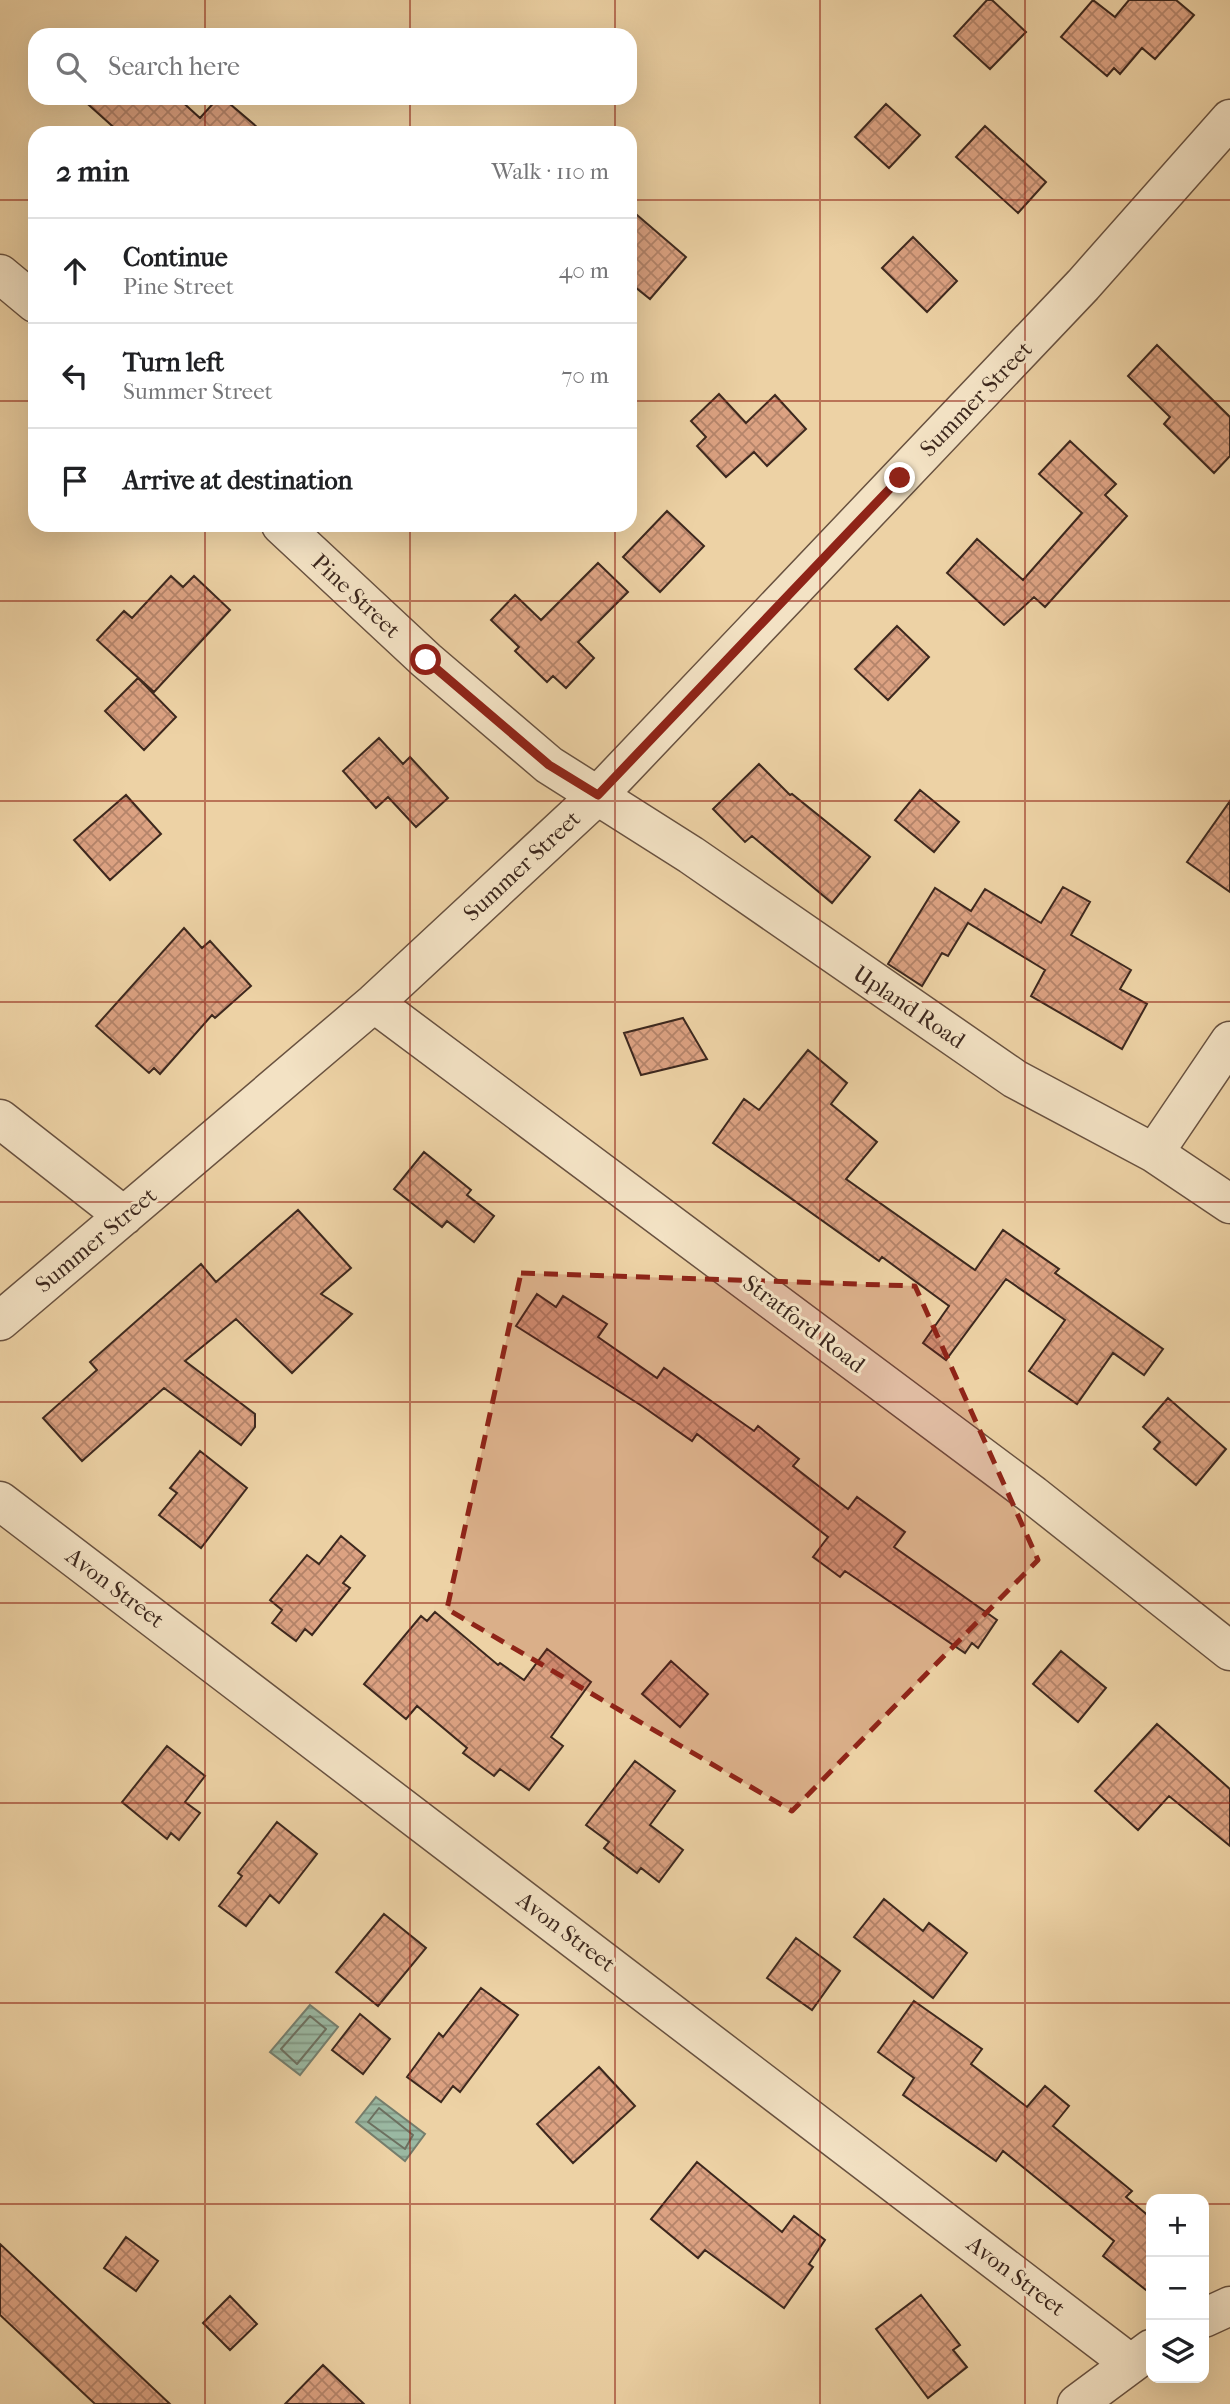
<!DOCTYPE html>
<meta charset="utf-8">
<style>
:root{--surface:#fff;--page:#f6f6f6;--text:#202124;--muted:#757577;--line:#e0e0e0}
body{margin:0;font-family:"IM FELL French Canon",serif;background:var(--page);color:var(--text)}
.controls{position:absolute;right:21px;bottom:21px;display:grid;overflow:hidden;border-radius:14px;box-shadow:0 7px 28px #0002}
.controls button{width:63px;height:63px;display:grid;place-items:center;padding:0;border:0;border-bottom:2px solid var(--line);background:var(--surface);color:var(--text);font:35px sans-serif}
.stop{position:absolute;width:21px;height:21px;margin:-16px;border:5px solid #8f2418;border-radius:50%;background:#fff}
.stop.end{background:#8f2418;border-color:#fff;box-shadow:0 2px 7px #0008}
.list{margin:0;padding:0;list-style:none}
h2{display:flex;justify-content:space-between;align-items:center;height:91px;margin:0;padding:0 28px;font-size:30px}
h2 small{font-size:23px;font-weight:400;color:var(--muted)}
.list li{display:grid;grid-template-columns:46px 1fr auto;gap:21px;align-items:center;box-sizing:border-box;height:105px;padding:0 28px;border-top:2px solid var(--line)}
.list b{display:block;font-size:26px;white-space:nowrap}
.list p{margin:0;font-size:23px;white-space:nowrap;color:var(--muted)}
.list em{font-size:23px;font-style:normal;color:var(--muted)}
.icon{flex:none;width:38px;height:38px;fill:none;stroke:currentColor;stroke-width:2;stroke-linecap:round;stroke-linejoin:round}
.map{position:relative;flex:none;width:1230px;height:2404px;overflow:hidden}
.search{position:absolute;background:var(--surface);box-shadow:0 7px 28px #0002;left:28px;top:28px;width:609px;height:77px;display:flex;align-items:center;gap:18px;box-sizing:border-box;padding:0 24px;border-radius:21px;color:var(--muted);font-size:26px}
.panel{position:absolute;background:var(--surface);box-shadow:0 7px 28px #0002;left:28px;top:126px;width:609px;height:406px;border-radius:21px}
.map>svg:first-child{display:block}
</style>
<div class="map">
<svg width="1230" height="2404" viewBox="0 0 1230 2404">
<defs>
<pattern id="water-rules" width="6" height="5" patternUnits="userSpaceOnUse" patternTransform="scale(1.75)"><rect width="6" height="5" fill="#9ab8a2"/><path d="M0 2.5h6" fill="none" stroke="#7f9683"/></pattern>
<pattern id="building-cross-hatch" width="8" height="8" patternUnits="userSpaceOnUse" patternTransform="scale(1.75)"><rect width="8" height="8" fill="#dca282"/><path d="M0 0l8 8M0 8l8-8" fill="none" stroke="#b4846a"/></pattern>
</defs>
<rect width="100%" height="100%" fill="#edd2a5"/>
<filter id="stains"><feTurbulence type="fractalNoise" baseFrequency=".00286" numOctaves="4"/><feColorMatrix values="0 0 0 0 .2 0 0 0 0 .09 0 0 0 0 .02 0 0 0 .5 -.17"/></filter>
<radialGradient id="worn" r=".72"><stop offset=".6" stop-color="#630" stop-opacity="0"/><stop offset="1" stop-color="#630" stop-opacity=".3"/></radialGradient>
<!-- water -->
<path fill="url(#water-rules)" stroke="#757e6d" stroke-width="2" d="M310,2005L338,2027L300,2075L270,2052Z
M376,2097L425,2134L405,2161L356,2122Z"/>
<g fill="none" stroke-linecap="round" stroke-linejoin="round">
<!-- shore -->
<path stroke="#6c7060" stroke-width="2" d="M310,2016L326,2029L297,2064L281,2049Z
M379,2108L413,2135L405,2149L368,2122Z"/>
</g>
<!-- building -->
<path fill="url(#building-cross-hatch)" stroke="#3d281e" stroke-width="2" d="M987,0H992L1026,32L990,69L954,36Z
M1093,0L1115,17L1129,0H1176L1194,15L1155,59L1142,48L1120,74L1114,68L1107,76L1061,37Z
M81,98H178L200,118L218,98H223L264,133H120Z
M886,104L920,135L889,168L855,137Z
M985,126L1046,182L1018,213L956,157Z
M630,209L686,257L650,299L630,283Z
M913,237L957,281L927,312L882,268Z
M1157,345L1230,417V456L1214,473L1164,424L1170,417L1128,376Z
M719,394L746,423L775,395L806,429L767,466L754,452L726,477L697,446L706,437L691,421Z
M1070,441L1116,484L1105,495L1127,516L1045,607L1034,597L1004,625L947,573L977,539L1023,580L1082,513L1039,474Z
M667,511L704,546L660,592L623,557Z
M598,563L628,592L578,642L594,658L566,688L553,676L547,682L515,651L519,647L491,620L515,595L541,620Z
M171,576L183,587L194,576L230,610L154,692L97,640L124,611L132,618Z
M897,626L929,657L888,700L855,669Z
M138,678L176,717L144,750L105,711Z
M379,738L403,764L410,757L448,798L416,827L388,797L376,808L343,771Z
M759,764L790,795L792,794L870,857L832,903L752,836L745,842L713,809Z
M920,790L959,822L934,852L895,820Z
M126,795L161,834L110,880L74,840Z
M1230,801V892L1187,862Z
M1063,887L1090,902L1071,935L1131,970L1120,989L1147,1004L1122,1049L1031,996L1045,970L968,923L948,956L942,953L922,986L888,964L935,888L971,911L985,889L1041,923Z
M184,928L202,948L210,941L251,986L215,1018L212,1015L160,1074L154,1068L149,1073L96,1026Z
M683,1018L707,1059L641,1075L624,1033Z
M808,1050L847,1083L831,1104L877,1142L846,1179L975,1270L1003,1230L1059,1269L1055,1273L1163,1349L1144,1375L1113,1353L1077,1404L1029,1371L1065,1320L1006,1279L946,1360L923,1343L949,1306L882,1257L879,1261L713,1143L744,1099L759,1110Z
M424,1152L471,1190L467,1195L494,1216L474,1242L447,1221L442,1227L394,1189Z
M298,1210L351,1268L321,1294L352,1314L292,1373L236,1319L185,1361L255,1414V1427L241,1445L164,1388L82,1461L43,1418L97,1370L90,1362L201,1264L216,1282Z
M537,1294L556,1307L563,1296L607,1324L598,1337L657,1378L664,1368L754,1431L758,1426L799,1459L793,1466L848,1509L857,1497L905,1532L894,1547L997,1620L978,1648L972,1643L965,1653L845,1571L840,1577L813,1557L828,1537L697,1434L692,1441L642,1406L516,1326Z
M1168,1398L1226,1449L1196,1485L1154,1449L1160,1442L1143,1427Z
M200,1451L247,1488L201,1548L159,1515L177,1493L170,1488Z
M341,1536L365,1556L343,1583L350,1588L312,1635L305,1629L296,1641L272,1623L282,1610L270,1600L307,1555L319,1564Z
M435,1612L498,1665L500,1663L524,1680L547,1649L591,1682L551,1737L563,1746L529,1790L500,1769L494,1776L463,1753L467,1748L417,1706L406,1719L364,1684L421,1616L427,1621Z
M1061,1651L1106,1688L1078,1722L1033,1684Z
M671,1661L708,1694L680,1727L642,1694Z
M1157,1724L1230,1789V1846L1169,1796L1138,1830L1095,1791Z
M167,1746L205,1776L185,1802L200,1813L179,1840L171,1833L167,1839L122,1802Z
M635,1761L675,1791L650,1825L683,1850L659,1882L641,1868L637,1873L604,1848L609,1842L586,1825Z
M277,1822L317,1854L279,1903L270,1895L246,1926L219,1906L242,1876L238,1873Z
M884,1899L923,1931L929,1923L967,1953L933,1998L854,1937Z
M384,1914L426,1948L378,2006L336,1972Z
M796,1938L840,1971L812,2010L767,1978Z
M481,1988L518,2015L460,2092L453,2086L441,2102L407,2077L439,2033L443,2037Z
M914,2001L982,2049L971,2064L1027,2107L1045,2086L1069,2106L1053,2126L1132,2191L1126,2197L1151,2218V2294L1103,2256L1114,2241L1003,2151L996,2161L903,2095L914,2078L878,2052Z
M360,2014L390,2039L363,2074L332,2050Z
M599,2067L635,2106L573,2163L537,2124Z
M697,2162L782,2232L794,2216L825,2240L809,2264L813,2267L784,2308L705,2250L698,2258L651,2219Z
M126,2237L158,2261L136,2291L104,2268Z
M0,2244L170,2404H95L0,2315Z
M921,2295L960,2345L953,2350L967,2367L928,2398L876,2329Z
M230,2296L257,2324L230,2350L203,2323Z
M323,2365L364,2404H285Z"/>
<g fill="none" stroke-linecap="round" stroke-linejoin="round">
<defs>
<path id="minor" d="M0,274L35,303
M281,525L426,660L549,765L691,855L1015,1079L1154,1153L1230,1204
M374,1003L1033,1495L1230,1651
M0,1119L124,1216
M1154,1153L1230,1041
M0,1321L374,1003L598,795L1083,285L1230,119
M0,1501L1131,2364
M1204,2318L1230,2306
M1077,2404L1151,2349"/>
</defs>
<!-- minor casing -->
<use href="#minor" stroke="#695240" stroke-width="41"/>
<!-- minor -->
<use href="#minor" stroke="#f3e2c4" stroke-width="38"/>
</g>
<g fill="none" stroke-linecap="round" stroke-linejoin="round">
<!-- route -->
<path stroke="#8f2418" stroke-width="9" d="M426,660L549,765L598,795L900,478"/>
</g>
<!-- marked area -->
<path fill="#8f2418" fill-opacity="0.2" stroke="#8f2418" stroke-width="5" stroke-dasharray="14 9" stroke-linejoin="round" d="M521,1273L915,1286L1038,1560L792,1811L447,1609Z"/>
<!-- grid -->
<path fill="none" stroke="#8f2418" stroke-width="2" stroke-opacity="0.55" d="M205,0V35M410,0V35M615,0V35M820,0V2404M1025,0V2404M205,98V133M410,98V133M615,98V133M0,200H35M630,200H1230M0,401H35M630,401H1230M205,525V2404M410,525V2404M615,525V2404M0,601H1230M0,801H1230M0,1002H1230M0,1202H1230M0,1402H1230M0,1603H1230M0,1803H1230M0,2003H1230M0,2204H1151M1204,2204H1230"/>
<g text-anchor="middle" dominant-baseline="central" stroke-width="6" stroke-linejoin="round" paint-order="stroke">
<!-- street labels -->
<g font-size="23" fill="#3d281e" stroke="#f3e2c4">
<text transform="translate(976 399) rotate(-46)">Summer Street</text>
<text transform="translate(356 596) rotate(43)">Pine Street</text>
<text transform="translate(522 866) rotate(-43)">Summer Street</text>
<text transform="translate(909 1007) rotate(34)">Upland Road</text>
<text transform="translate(96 1240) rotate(-40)">Summer Street</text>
<text transform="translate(804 1324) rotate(37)">Stratford Road</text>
<text transform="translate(115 1588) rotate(37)">Avon Street</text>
<text transform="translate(566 1932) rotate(37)">Avon Street</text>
<text transform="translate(1016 2276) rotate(37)">Avon Street</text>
</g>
</g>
<rect width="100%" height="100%" filter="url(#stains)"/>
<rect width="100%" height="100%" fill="url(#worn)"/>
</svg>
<div class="controls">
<button>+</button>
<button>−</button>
<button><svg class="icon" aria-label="layers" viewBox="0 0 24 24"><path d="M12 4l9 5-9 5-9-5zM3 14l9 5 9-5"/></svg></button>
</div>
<div class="stop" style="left:426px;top:660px"></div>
<div class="stop end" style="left:900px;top:478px"></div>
<div class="search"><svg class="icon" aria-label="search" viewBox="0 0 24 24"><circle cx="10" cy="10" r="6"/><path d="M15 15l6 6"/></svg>Search here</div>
<section class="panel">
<h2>2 min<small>Walk · 110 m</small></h2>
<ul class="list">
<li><svg class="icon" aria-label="ahead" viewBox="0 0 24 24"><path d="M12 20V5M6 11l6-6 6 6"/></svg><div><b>Continue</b><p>Pine Street</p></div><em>40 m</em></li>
<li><svg class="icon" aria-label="left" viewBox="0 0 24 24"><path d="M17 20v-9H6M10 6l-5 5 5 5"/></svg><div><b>Turn left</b><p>Summer Street</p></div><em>70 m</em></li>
<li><svg class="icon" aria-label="arrive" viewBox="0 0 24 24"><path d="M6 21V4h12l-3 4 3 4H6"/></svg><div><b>Arrive at destination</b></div></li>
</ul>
</section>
</div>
